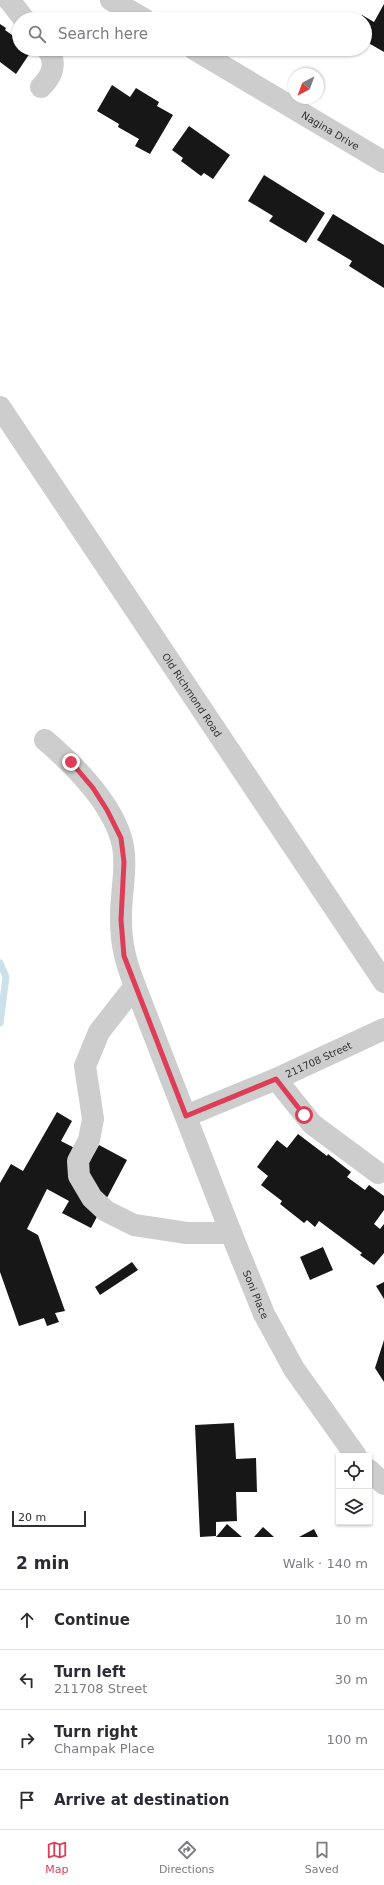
<!DOCTYPE html>
<meta charset="utf-8">
<style>
:root{--surface:#fff;--page:#f7f7f7;--text:#2b2b33;--muted:#7c7c81;--line:#e1e1e2;--accent:#dd3d57}
body{margin:0;font-family:"DejaVu Sans",sans-serif;background:var(--page);color:var(--text)}
.controls{position:absolute;right:12px;bottom:12px;display:grid;overflow:hidden;border-radius:0px;box-shadow:0 1px 3px #0004}
.controls button{width:36px;height:36px;display:grid;place-items:center;padding:0;border:0;border-bottom:1px solid var(--line);background:var(--surface);color:var(--text);font:20px sans-serif}
.compass{position:absolute;left:288px;top:68px;width:36px;height:36px;border-radius:50%;background:var(--surface);box-shadow:0 1px 3px #0004;rotate:221deg}
.scale{position:absolute;left:12px;bottom:10px;width:74px;box-sizing:border-box;padding-left:4px;border:2px solid #303030;border-top:0;font-size:11px;line-height:14px;white-space:nowrap;color:#303030;-webkit-text-stroke:3px #fff;paint-order:stroke}
.stop{position:absolute;width:12px;height:12px;margin:-9px;border:3px solid #dd3d57;border-radius:50%;background:#fff}
.stop.end{background:#dd3d57;border-color:#fff;box-shadow:0 1px 4px #0008}
.list{margin:0;padding:0;list-style:none}
h2{display:flex;justify-content:space-between;align-items:center;height:52px;margin:0;padding:0 16px;font-size:17px}
h2 small{font-size:13px;font-weight:400;color:var(--muted)}
.list li{display:grid;grid-template-columns:26px 1fr auto;gap:12px;align-items:center;box-sizing:border-box;height:60px;padding:0 16px;border-top:1px solid var(--line)}
.list b{display:block;font-size:15px;white-space:nowrap}
.list p{margin:0;font-size:13px;white-space:nowrap;color:var(--muted)}
.list em{font-size:13px;font-style:normal;color:var(--muted)}
.icon{flex:none;width:22px;height:22px;fill:none;stroke:currentColor;stroke-width:2;stroke-linecap:round;stroke-linejoin:round}
.map{position:relative;flex:none;width:384px;height:1537px;overflow:hidden}
.search{position:absolute;background:var(--surface);box-shadow:0 1px 3px #0004;left:12px;right:12px;top:12px;height:44px;display:flex;align-items:center;gap:10px;box-sizing:border-box;padding:0 14px;border-radius:22px;color:var(--muted);font-size:15px}
.sheet{height:292px;background:var(--surface)}
nav{display:flex;justify-content:space-around;align-items:center;box-sizing:border-box;height:56px;border-top:1px solid var(--line);background:var(--surface);font-size:11px;color:var(--muted)}
nav a{display:grid;justify-items:center;gap:2px}
nav .on{color:var(--accent)}
.map>svg:first-child{display:block}
</style>
<div class="map">
<svg width="384" height="1537" viewBox="0 0 384 1537">
<rect width="100%" height="100%" fill="#fff"/>
<g fill="none" stroke-linecap="round" stroke-linejoin="round">
<!-- stream -->
<path stroke="#cce2eb" stroke-width="7" d="M0,963L6,977L0,1023"/>
</g>
<!-- building -->
<path fill="#171717" d="M384,4V52L365,41V19H360L362,15L374,22Z
M0,24L6,28L5,30L19,40V49L32,50L16,74L0,62Z
M112,85L130,97L136,88L159,102L157,106L173,115L150,154L135,146L139,139L118,127L119,124L97,111Z
M189,126L230,155L213,179L204,173L201,176L181,161L183,158L172,150Z
M264,175L325,213L306,243L269,221L273,216L248,201Z
M333,214L384,245V288L349,266L352,261L317,240Z
M57,1112L72,1121L61,1141L92,1157L99,1145L127,1160L91,1228L62,1213L69,1201L47,1189L27,1229L38,1235L65,1311L55,1313L59,1322L47,1326L44,1318L19,1326L0,1272V1183L11,1164L23,1171Z
M298,1134L327,1156L328,1154L351,1172L347,1177L365,1190L369,1185L384,1196V1210L374,1224L380,1229L384,1224V1253L374,1265L360,1255L362,1253L319,1221L315,1227L307,1220L304,1223L280,1204L282,1201L261,1185L268,1176L257,1167L277,1140L287,1148Z
M323,1247L333,1270L310,1280L300,1257Z
M132,1262L138,1270L100,1295L95,1287Z
M384,1282V1299L376,1286Z
M384,1340V1382L375,1368Z
M234,1423L236,1459L256,1458L257,1492H236L237,1521L216,1522V1536L200,1537L195,1425Z
M227,1524L242,1537H216Z
M263,1527L274,1537H254Z
M314,1529L318,1537H299Z"/>
<g fill="none" stroke-linecap="round" stroke-linejoin="round">
<!-- minor -->
<g stroke="#cdcdcd" stroke-width="22">
<path d="M9,0L24,19"/>
<path d="M111,0L144,19"/>
<path id="s1" d="M194,49L384,162"/>
<path d="M41,87C52,76 58,63 47,49"/>
<path id="s2" d="M0,407L384,982"/>
<path id="s3" d="M45,740C74,765 110,801 121,838C129,864 120,894 121,920C121,945 126,963 135,986L231,1233L264,1314L294,1369L356,1456"/>
<path d="M135,986L99,1032L85,1066L93,1119L89,1140L78,1161L79,1176L92,1198L106,1211L134,1225L187,1233H231"/>
<path d="M276,1079L312,1124L378,1173"/>
<path id="s4" d="M186,1116L276,1079L384,1029"/>
<path d="M369,1470L384,1484"/>
</g>
</g>
<g fill="none" stroke-linecap="round" stroke-linejoin="round">
<!-- route -->
<path stroke="#dd3d57" stroke-width="5" d="M71,762L93,788L107,810L121,838L124,862L121,920L124,956L186,1116L276,1079L304,1115"/>
</g>
<g text-anchor="middle" dominant-baseline="central" stroke-width="4" stroke-linejoin="round" paint-order="stroke">
<!-- street labels -->
<g font-size="10" fill="#303030" stroke="#fff">
<text stroke="none"><textPath href="#s1" startOffset="159">Nagina Drive</textPath></text>
<text stroke="none"><textPath href="#s2" startOffset="346">Old Richmond Road</textPath></text>
<text stroke="none"><textPath href="#s4" startOffset="144">211708 Street</textPath></text>
<text stroke="none"><textPath href="#s3" startOffset="607">Soni Place</textPath></text>
</g>
</g>
</svg>
<div class="controls">
<button><svg class="icon" aria-label="locate" viewBox="0 0 24 24"><circle cx="12" cy="12" r="6"/><path d="M12 2v4M12 18v4M2 12h4M18 12h4"/></svg></button>
<button><svg class="icon" aria-label="layers" viewBox="0 0 24 24"><path d="M12 4l9 5-9 5-9-5zM3 14l9 5 9-5"/></svg></button>
</div>
<svg class="compass" viewBox="-18 -18 36 36"><path d="M0-13l5 13h-10z" fill="#e53935"/><path d="M0 13l5-13h-10z" fill="#7c7c81"/></svg>
<div class="scale">20 m</div>
<div class="stop" style="left:304px;top:1115px"></div>
<div class="stop end" style="left:71px;top:762px"></div>
<div class="search"><svg class="icon" aria-label="search" viewBox="0 0 24 24"><circle cx="10" cy="10" r="6"/><path d="M15 15l6 6"/></svg>Search here</div>
</div>
<section class="sheet">
<h2>2 min<small>Walk · 140 m</small></h2>
<ul class="list">
<li><svg class="icon" aria-label="ahead" viewBox="0 0 24 24"><path d="M12 20V5M6 11l6-6 6 6"/></svg><div><b>Continue</b></div><em>10 m</em></li>
<li><svg class="icon" aria-label="left" viewBox="0 0 24 24"><path d="M17 20v-9H6M10 6l-5 5 5 5"/></svg><div><b>Turn left</b><p>211708 Street</p></div><em>30 m</em></li>
<li><svg class="icon" aria-label="right" viewBox="0 0 24 24"><path d="M7 20v-9h11M14 6l5 5-5 5"/></svg><div><b>Turn right</b><p>Champak Place</p></div><em>100 m</em></li>
<li><svg class="icon" aria-label="arrive" viewBox="0 0 24 24"><path d="M6 21V4h12l-3 4 3 4H6"/></svg><div><b>Arrive at destination</b></div></li>
</ul>
</section>
<nav>
<a class="on"><svg class="icon" aria-label="map" viewBox="0 0 24 24"><path d="M3 6l6-2 6 2 6-2v14l-6 2-6-2-6 2zM9 4v14M15 6v14"/></svg>Map</a>
<a><svg class="icon" aria-label="directions" viewBox="0 0 24 24"><path d="M12 3l9 9-9 9-9-9zM9 14v-3h6M13 9l2 2-2 2"/></svg>Directions</a>
<a><svg class="icon" aria-label="saved" viewBox="0 0 24 24"><path d="M7 4h10v16l-5-4-5 4z"/></svg>Saved</a>
</nav>
